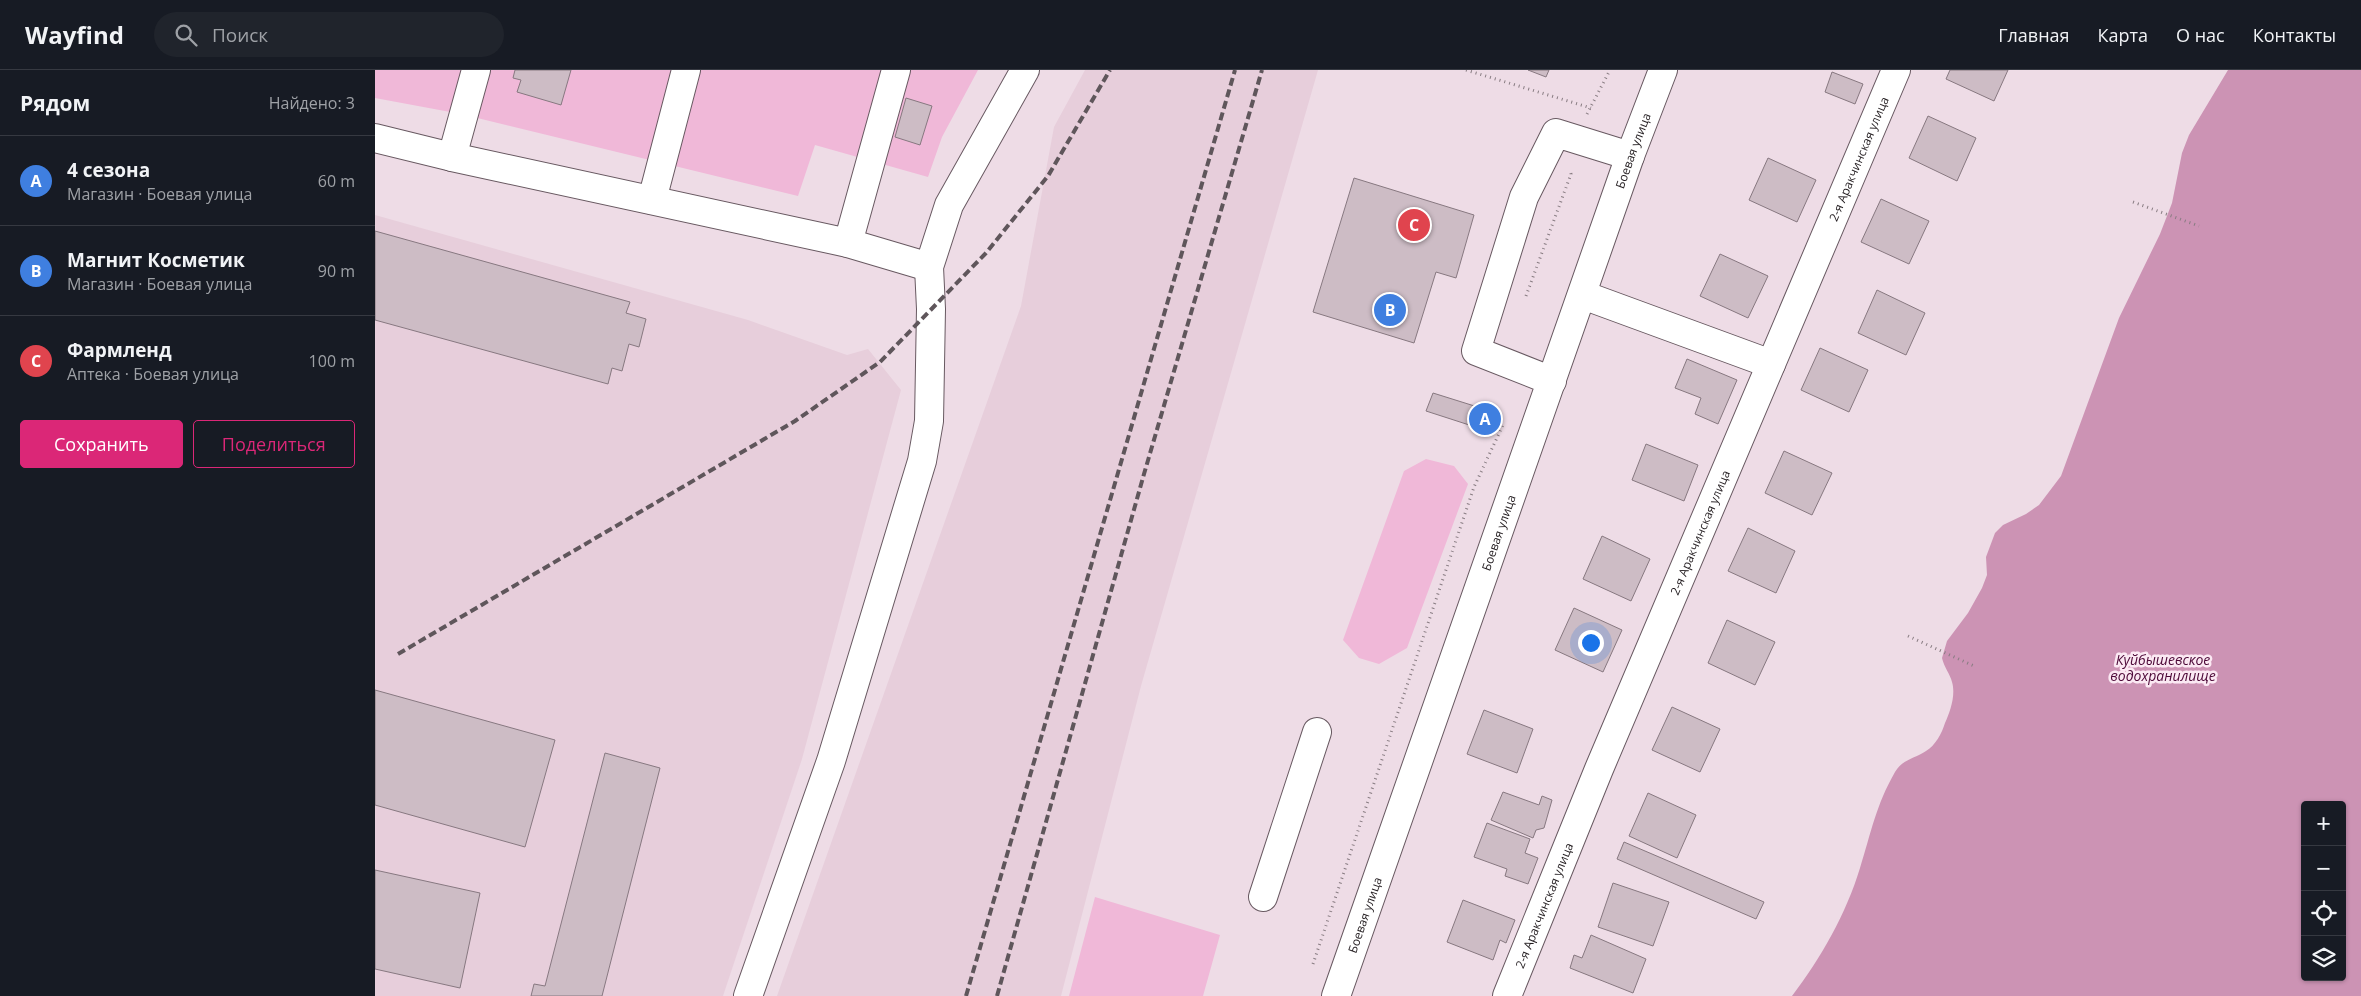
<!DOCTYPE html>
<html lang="ru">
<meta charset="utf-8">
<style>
:root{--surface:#171b24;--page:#20242c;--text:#f1f3f6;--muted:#9ea1a6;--line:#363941;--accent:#db2777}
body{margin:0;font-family:"Open Sans",sans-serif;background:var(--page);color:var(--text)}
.controls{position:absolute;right:15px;bottom:15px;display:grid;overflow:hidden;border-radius:5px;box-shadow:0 1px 4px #0004}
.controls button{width:45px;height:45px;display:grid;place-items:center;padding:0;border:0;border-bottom:1px solid var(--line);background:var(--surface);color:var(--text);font:25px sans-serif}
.you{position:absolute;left:1215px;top:572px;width:18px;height:18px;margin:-12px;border:4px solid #fff;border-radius:50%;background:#1a73e8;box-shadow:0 0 0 8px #1a73e833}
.badge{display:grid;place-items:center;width:32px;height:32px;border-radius:50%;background:var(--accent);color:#fff;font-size:16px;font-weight:700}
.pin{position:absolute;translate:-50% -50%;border:2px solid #fff;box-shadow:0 1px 5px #0006}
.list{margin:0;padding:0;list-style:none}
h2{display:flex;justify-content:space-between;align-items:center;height:65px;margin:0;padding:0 20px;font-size:21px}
h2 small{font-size:16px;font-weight:400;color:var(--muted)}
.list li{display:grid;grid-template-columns:32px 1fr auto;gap:15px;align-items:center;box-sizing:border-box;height:90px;padding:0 20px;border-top:1px solid var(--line)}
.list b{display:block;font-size:19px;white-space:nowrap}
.list p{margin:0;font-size:16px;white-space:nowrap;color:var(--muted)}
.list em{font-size:16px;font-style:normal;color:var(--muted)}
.actions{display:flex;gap:10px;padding:15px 20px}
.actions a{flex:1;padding:11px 0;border:1px solid var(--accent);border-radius:5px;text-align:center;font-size:18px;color:var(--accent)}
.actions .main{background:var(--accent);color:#fff}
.icon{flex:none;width:28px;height:28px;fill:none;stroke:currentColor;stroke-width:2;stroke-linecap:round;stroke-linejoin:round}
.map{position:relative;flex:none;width:1986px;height:926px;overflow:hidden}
header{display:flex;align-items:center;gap:30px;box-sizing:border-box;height:70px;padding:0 25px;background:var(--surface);border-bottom:1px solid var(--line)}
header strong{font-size:24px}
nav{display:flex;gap:28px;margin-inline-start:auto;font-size:18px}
.search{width:350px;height:45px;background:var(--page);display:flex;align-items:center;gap:12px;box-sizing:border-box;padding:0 18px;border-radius:28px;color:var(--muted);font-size:19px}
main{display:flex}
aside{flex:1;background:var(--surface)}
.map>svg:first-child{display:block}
</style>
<header>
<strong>Wayfind</strong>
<div class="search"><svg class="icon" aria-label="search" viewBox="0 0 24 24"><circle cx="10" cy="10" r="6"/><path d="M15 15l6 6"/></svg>Поиск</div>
<nav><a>Главная</a><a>Карта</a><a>О нас</a><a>Контакты</a></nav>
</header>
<main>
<aside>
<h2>Рядом<small>Найдено: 3</small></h2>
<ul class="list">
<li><span class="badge" style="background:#3f7fe0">A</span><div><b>4 сезона</b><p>Магазин · Боевая улица</p></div><em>60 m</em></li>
<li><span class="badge" style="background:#3f7fe0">B</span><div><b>Магнит Косметик</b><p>Магазин · Боевая улица</p></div><em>90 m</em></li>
<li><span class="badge" style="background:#e0444e">C</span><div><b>Фармленд</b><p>Аптека · Боевая улица</p></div><em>100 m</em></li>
</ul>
<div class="actions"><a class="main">Сохранить</a><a>Поделиться</a></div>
</aside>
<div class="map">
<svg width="1986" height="926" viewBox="0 0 1986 926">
<rect width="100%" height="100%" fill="#eedce6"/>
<!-- built -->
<path fill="#e7cedb" d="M710,0H943L766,616L686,926H402L646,236L679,57Z
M0,145L373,250L472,285L493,279L526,320L427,689L348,926H0Z"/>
<!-- green -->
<path fill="#f0b8d8" d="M0,0H603L567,67L553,107L440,75L423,126L86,44L0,28Z
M1051,389L1079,396L1093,414L1032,578L1004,594L984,588L968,570L1029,401Z
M720,827L845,865L828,926H694Z"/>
<!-- water -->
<path fill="#cc93b4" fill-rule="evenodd" d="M1853,0H1986V926H1417C1446,888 1471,844 1485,798C1496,763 1501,735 1520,702C1528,689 1539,689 1551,681C1560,676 1567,663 1570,653C1575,642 1581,625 1577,612C1575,604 1569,597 1567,588L1572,571L1593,543L1607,518L1612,505L1611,487L1620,463L1628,455L1651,444L1664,435L1686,406L1744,248L1785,164L1797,133L1807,83L1814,65ZM1930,735H1967V907H1930Z"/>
<!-- building -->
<path fill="#cdbcc5" stroke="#877880" d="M140,0H196L186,35L142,22L146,10L138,8Z
M1153,0H1174L1171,7Z
M1575,0H1633L1619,31L1571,9Z
M1457,2L1488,14L1480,34L1450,22Z
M531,28L557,36L545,75L520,67Z
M1553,46L1601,68L1582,111L1534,88Z
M1393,88L1441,110L1422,152L1374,130Z
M979,108L1099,145L1081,208L1061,202L1039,273L938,242Z
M1506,129L1554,151L1534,194L1486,172Z
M0,161L255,232L251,243L271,249L264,277L254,274L247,301L237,298L233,314L0,250Z
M1345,184L1393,206L1373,248L1325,226Z
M1502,220L1550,243L1531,285L1483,263Z
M1445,278L1493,300L1474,342L1426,320Z
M1312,289L1362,310L1343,354L1320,344L1326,328L1300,318Z
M1058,323L1125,344L1119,363L1051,341Z
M1271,374L1323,395L1309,431L1257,410Z
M1409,381L1457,403L1437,445L1390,423Z
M1373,458L1420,481L1401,523L1353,501Z
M1227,466L1275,489L1256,531L1208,509Z
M1199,538L1247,560L1228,602L1180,580Z
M1352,550L1400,572L1380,615L1333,593Z
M0,620L180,670L150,777L0,735Z
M1297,637L1345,659L1325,702L1277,680Z
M1109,640L1158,659L1142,703L1092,684Z
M230,683L285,698L227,926H156L159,914L170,916Z
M1128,722L1164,735L1167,726L1177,730L1169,758L1161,760L1158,768L1116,750Z
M1273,723L1321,745L1302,788L1254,766Z
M1112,753L1155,769L1150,783L1163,788L1153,814L1130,806L1132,799L1099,787Z
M1249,772L1389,832L1381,849L1242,789Z
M0,800L105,823L85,918L0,899Z
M1238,813L1294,832L1278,876L1223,857Z
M1088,830L1140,850L1131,873L1125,870L1118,890L1072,872Z
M1216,865L1271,889L1258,923L1195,898L1199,885L1207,888Z"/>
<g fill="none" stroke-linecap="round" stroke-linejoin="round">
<defs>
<g id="minor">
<path d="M0,68L77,87L473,173L554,197"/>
<path d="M77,87L101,0"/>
<path d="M277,130L311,0"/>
<path d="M473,173L521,0"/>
<path d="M1208,225L1396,294"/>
<path d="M1177,311L1101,281L1149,127L1181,63L1255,86"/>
<path d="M888,827L942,662"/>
<path d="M373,926L456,691L547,391L554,351L556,239L554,197L574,135L650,0"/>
<path id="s1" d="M1132,926L1224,699L1521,0"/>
</g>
<g id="major">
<path id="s2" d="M961,926L1255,86L1288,0"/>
</g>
</defs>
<!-- minor casing -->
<use href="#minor" stroke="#685961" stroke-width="30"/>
<!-- major casing -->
<use href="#major" stroke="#685961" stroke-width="30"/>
<!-- path -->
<path stroke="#887c82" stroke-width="3" stroke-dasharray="1 4" stroke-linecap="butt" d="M1091,0L1216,38
M1212,44L1235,0
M1758,132L1824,156
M1151,226L1196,104L1195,100
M1533,566L1599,596
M938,894L1099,417L1128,355"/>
<!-- minor -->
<use href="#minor" stroke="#fff" stroke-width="28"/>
<!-- major -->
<use href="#major" stroke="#fff" stroke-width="28"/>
<!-- rail -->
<path stroke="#5f565b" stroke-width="4" stroke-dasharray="8 4" stroke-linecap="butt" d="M23,584L420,351L505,292L611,183L673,106L735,0
M591,926L860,0
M622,926L769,404L887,0"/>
</g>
<g text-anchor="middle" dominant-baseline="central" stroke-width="5" stroke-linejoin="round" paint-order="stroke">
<!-- street labels -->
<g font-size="12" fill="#231d20" stroke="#fbe9f3">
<text stroke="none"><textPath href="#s2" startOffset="896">Боевая улица</textPath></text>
<text stroke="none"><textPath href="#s1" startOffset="908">2-я Аракчинская улица</textPath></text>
<text stroke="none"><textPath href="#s1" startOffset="502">2-я Аракчинская улица</textPath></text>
<text stroke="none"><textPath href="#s2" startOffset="491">Боевая улица</textPath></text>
<text stroke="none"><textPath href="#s1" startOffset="98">2-я Аракчинская улица</textPath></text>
<text stroke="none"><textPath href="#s2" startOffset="86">Боевая улица</textPath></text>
</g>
<!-- water labels -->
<g font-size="14" font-style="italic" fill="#4c0837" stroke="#fbe9f3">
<text x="1788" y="589">Куйбышевское<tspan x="1788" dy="16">водохранилище</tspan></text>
</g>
</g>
</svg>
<div class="controls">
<button>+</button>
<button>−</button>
<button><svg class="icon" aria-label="locate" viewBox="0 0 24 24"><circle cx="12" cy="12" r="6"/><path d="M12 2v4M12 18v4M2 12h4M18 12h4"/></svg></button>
<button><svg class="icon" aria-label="layers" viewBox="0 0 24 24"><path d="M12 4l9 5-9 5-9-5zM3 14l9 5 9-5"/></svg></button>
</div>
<div class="you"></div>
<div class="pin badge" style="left:1110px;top:349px;background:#3f7fe0">A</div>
<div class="pin badge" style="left:1015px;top:240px;background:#3f7fe0">B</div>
<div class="pin badge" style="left:1039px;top:155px;background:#e0444e">C</div>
</div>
</main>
